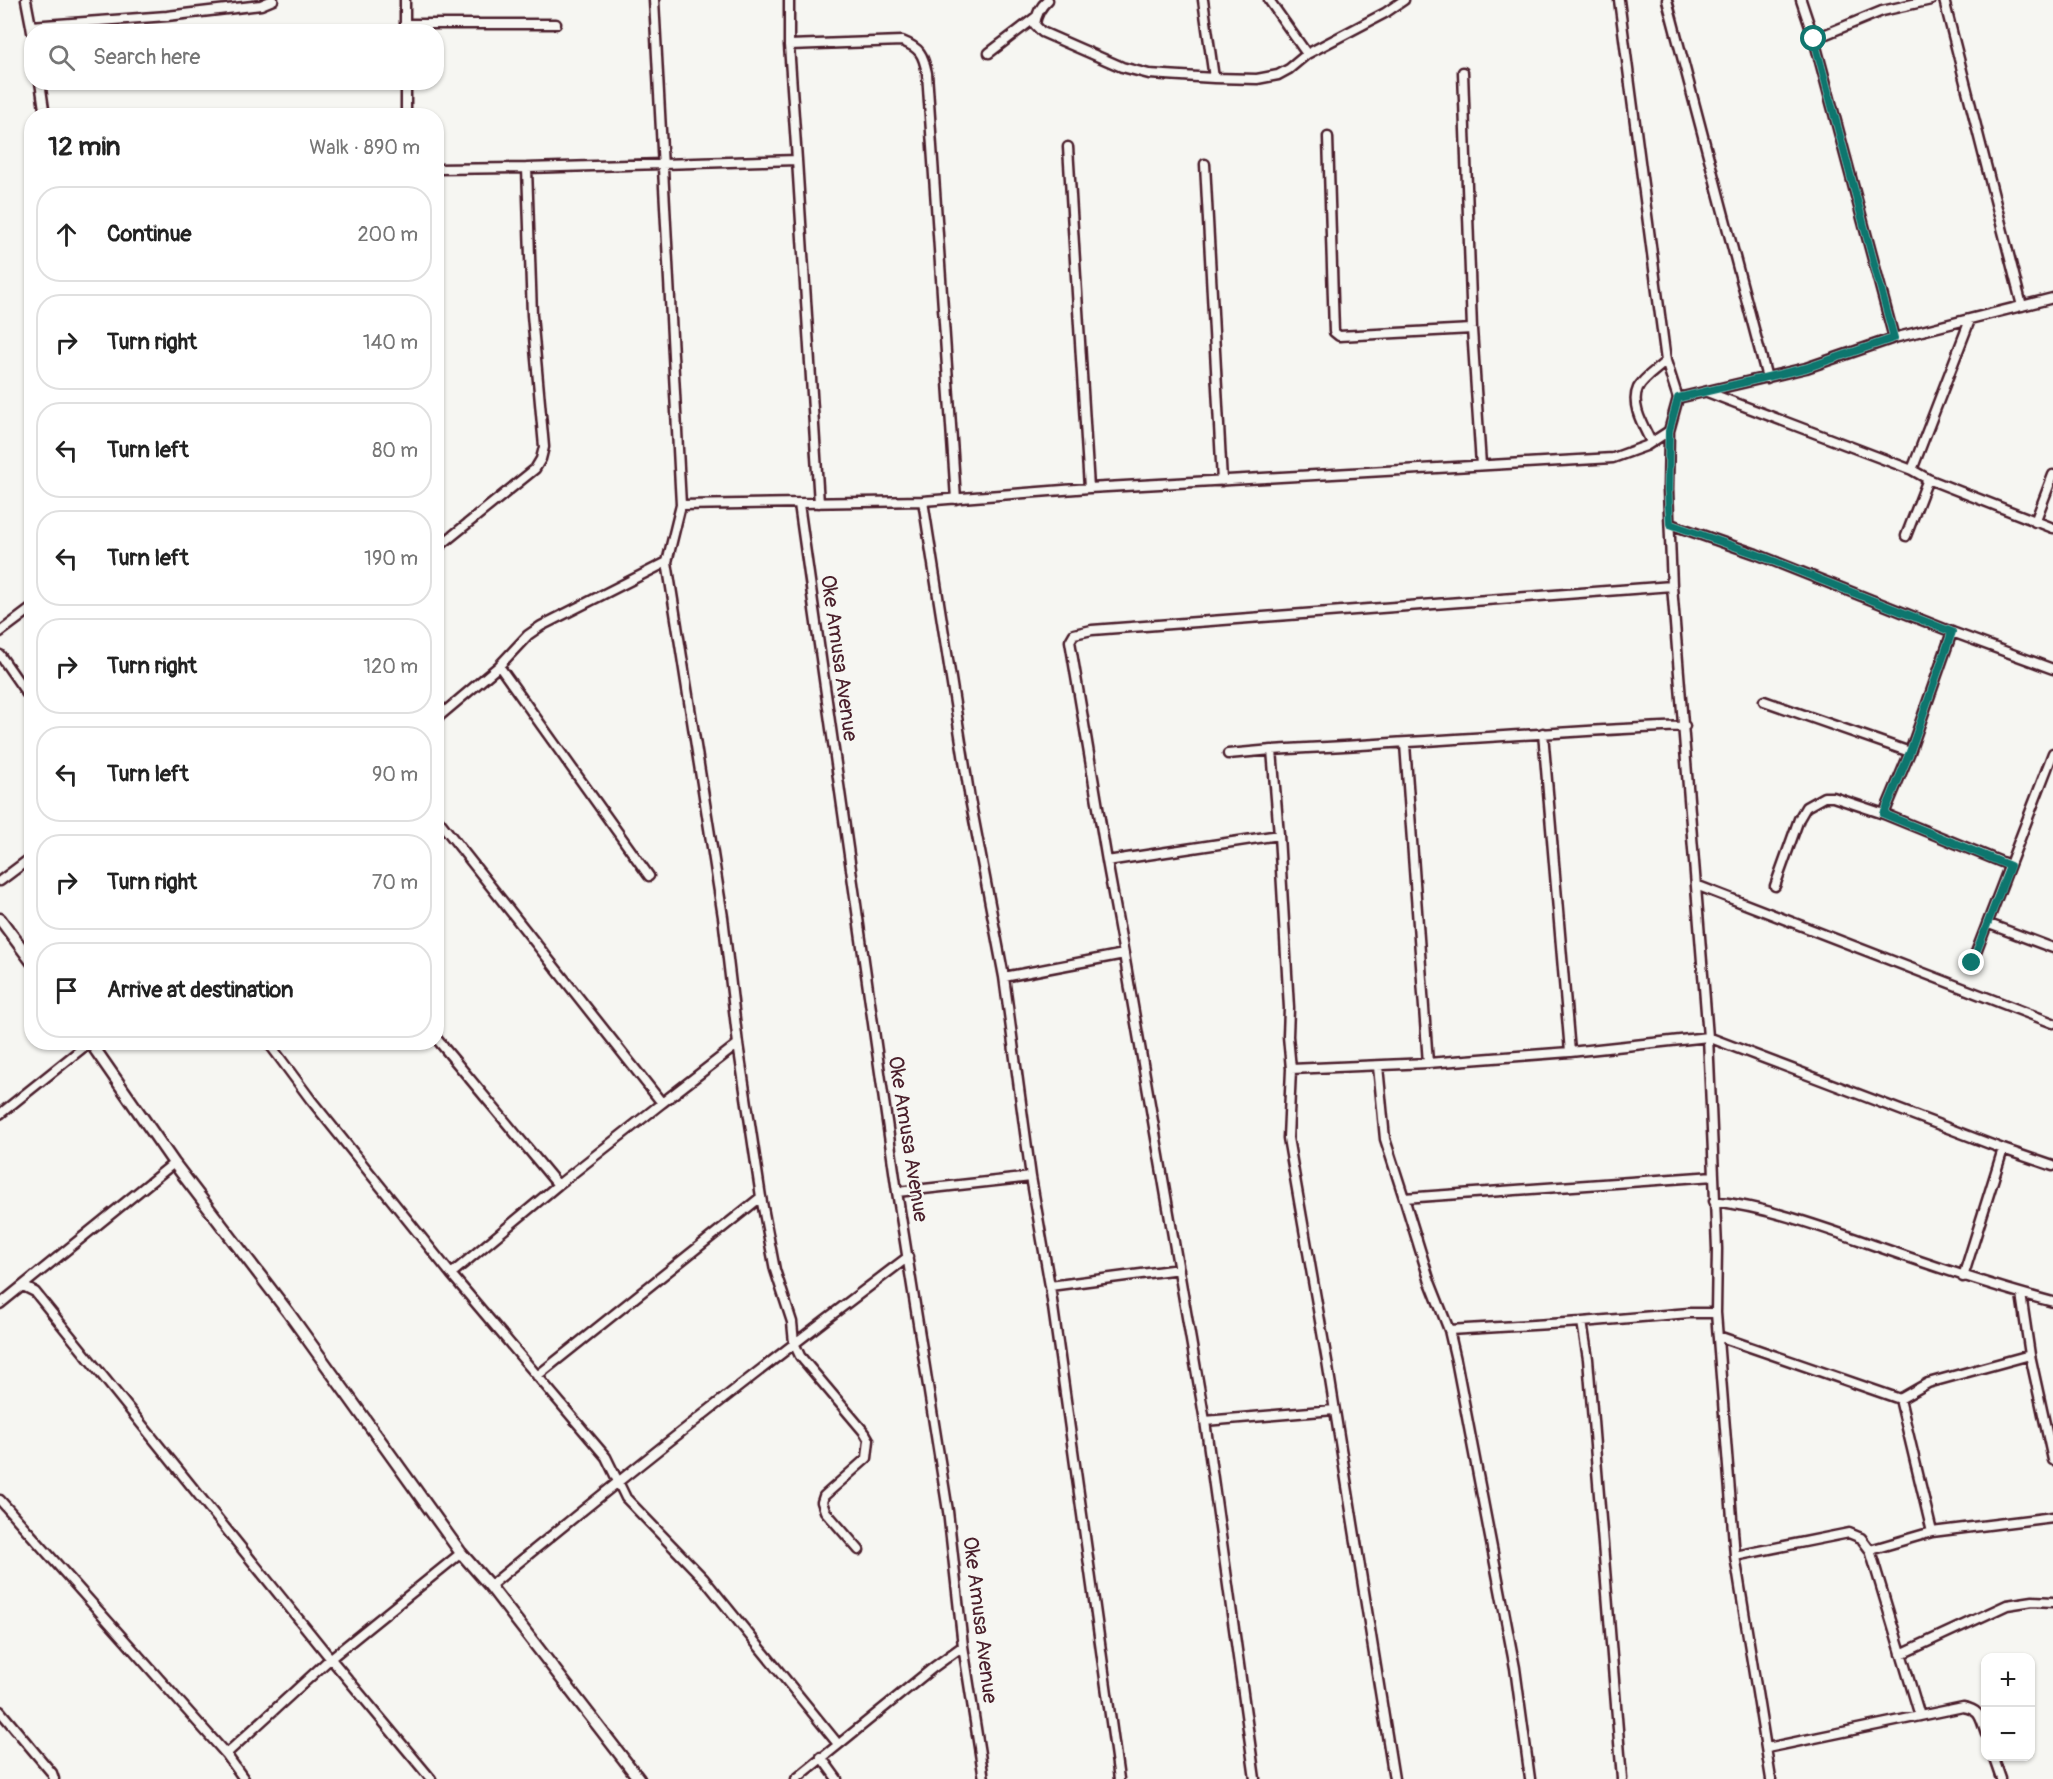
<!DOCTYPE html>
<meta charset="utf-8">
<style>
:root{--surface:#fff;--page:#f2f2f2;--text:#222;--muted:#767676;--line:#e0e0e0}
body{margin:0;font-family:Pangolin,sans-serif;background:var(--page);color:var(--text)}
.controls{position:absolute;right:18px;bottom:18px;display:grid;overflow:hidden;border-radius:12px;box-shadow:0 2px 4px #0004}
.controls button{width:54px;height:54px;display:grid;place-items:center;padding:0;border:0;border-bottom:2px solid var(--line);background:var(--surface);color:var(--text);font:30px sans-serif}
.stop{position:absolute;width:18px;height:18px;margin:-14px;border:4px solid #0f766e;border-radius:50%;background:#fff}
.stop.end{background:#0f766e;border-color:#fff;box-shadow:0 2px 6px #0008}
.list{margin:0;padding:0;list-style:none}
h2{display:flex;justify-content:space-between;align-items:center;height:78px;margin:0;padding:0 24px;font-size:26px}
h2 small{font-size:20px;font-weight:400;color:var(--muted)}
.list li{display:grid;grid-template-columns:39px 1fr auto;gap:18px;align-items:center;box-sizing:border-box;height:96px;margin:0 12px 12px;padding:0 12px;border:2px solid var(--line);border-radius:24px}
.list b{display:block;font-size:22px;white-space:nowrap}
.list em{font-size:20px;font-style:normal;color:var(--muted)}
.icon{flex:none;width:33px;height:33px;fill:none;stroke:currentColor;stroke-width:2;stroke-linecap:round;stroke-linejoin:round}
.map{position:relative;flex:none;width:2053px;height:1779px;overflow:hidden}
.search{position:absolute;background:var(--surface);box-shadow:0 2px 4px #0004;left:24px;top:24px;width:420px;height:66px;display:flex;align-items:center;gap:15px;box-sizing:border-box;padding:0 21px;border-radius:24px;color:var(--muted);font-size:22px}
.panel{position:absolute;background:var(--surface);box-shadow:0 2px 4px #0004;left:24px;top:108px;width:420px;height:942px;border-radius:24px}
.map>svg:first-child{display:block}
</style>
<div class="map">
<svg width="2053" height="1779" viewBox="0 0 2053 1779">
<rect width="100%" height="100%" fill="#f6f6f2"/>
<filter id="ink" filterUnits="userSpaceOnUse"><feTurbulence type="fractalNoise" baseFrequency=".0167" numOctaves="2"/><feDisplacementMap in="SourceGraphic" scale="12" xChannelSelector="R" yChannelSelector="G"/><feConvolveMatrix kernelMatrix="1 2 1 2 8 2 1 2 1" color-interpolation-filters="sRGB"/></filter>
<g filter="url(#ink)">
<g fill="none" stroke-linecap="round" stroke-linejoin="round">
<defs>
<path id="minor" d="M26,0L31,26
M405,0V32
M654,0L681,505
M789,0V45L797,160
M1048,0C1040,7 1036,14 1035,25L1042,32L1122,67L1149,74L1214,78L1257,79L1278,75L1289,69L1307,54L1385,13L1404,0
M1203,0L1214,78
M1269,0L1307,54
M1667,0L1767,378
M1801,0L1814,39
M1944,0L2022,306
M405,24H556
M32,32L31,26L167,16L261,5L273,0
M789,45L902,41C920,48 923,54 927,73L956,499
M989,53L1036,17
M1463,72L1472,329L1481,465
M40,82L45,116
M406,82V116
M1328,137L1334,332L1339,336L1472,329
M1068,147L1089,488
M1205,164L1222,481
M436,169L527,168
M1894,338L1814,39L1882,11L1931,0
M1707,392L1912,470L1928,479L2053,528
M1678,398L1806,368L1894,338L2053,298
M1651,442C1644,427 1630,405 1638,388C1643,378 1658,369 1666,361
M1912,470L1970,320
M923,501L1089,488L1613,458L1646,446L1669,431
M799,504L897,1192L948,1511L963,1646L984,1779
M2035,522L2053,475
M1670,524L1756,554L1952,632L2053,669
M1906,536L1928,479
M436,549L535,469L541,459L544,447L532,315L527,168L797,160L819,503
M667,562L723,917L738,1044L761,1197L775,1270L792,1322L794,1343L800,1356L865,1433L869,1440L867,1458L824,1496L822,1502L825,1511L859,1550
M0,632L32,608
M0,655L32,701
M499,666L649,876
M1764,701L1910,752
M436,719L499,666L528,635L541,626L667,562L681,505L923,501L970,799L1004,977L1031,1177L1050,1286L1119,1779
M1543,733L1570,1052
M1405,744L1428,1063
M1228,754L1272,750
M1884,814L1910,752L1952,632
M436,817L662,1103L738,1044
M1279,835L1289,1008L1288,1036L1291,1069L1288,1138L1327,1361L1394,1779
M1107,861L1279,835L1272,750C1410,743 1547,732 1685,726
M0,881L32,857
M1696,885L2053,1023
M1775,886L1799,819L1806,807L1824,797H1833L1884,814L2009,865
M1989,924L2053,948
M1972,963L2053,753
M1004,977L1124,954
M436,1038L558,1185L451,1274
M268,1042L311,1100L451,1274L606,1457L626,1498L704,1579L838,1744
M1378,1066L1385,1139L1404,1198
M1291,1069L1428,1063L1570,1052L1708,1037L2003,1149L2053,1166
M0,1114L90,1042
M1714,1176L1717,1249L1716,1313L1735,1556L1771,1779
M558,1185L662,1103
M897,1192L1031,1177
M1714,1201C1772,1208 1827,1229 1882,1248C1939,1268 1995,1287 2053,1302
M1963,1277L2003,1149
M23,1286L35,1292L326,1653L431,1779
M1050,1286L1179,1269
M2021,1294L2030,1355L2053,1460
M0,1304L174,1163
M1582,1322L1588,1359L1622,1779
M1449,1330L1582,1322L1689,1313H1716
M1718,1336L1900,1399L1932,1532
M537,1376L761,1197
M1900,1399L1928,1383L2030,1355
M1205,1421L1334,1410
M0,1500L226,1754L244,1779
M1870,1550L1932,1532L2053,1517
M1735,1556L1849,1533L1861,1538L1870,1550L1920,1716
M490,1586C627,1473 766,1364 908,1257
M1901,1654L2007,1605L2033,1601L2053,1602
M0,1711L52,1773L54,1779
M1767,1748L1963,1707C1981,1710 1980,1718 1986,1734
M226,1754L331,1658L461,1553
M1993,1756L2001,1779
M821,1757L837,1779
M796,1779L934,1667L963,1646
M1255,1779L1205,1421L1124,954L1107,861L1070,641L1074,634L1092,630L1672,586
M1530,1779L1515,1668L1456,1360L1449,1330L1430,1282L1404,1198L1714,1176L1708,1037L1672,586L1668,490L1669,431L1678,398L1666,361L1619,0"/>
<path id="tertiary" d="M0,919L32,962
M90,1042L174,1163L288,1312L461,1553L490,1586L639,1779"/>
</defs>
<!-- minor casing -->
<use href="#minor" stroke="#4a1f2b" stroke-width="13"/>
<!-- tertiary casing -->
<use href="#tertiary" stroke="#4a1f2b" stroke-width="15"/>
<!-- minor -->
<use href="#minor" stroke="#f6f6f2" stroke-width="8"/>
<!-- tertiary -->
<use href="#tertiary" stroke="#f6f6f2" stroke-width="10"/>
</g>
</g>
<g fill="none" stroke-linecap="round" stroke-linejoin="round" filter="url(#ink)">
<!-- route -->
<path stroke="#0f766e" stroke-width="8" d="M1814,39L1894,338L1806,368L1678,398L1669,431L1668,490L1670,524L1756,554L1952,632L1910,752L1884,814L2010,866L1972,963"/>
</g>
<g text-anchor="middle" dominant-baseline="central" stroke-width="4.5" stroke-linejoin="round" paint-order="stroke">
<!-- street labels -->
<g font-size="21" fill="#4a1f2b" stroke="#f6f6f2">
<text transform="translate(839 658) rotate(82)">Oke Amusa Avenue</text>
<text transform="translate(908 1139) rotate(81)">Oke Amusa Avenue</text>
<text transform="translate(980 1620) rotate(83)">Oke Amusa Avenue</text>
</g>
</g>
</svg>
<div class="controls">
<button>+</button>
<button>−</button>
</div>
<div class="stop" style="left:1814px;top:39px"></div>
<div class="stop end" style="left:1972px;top:963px"></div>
<div class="search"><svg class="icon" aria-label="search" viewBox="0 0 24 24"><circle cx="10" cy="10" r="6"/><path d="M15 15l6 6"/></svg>Search here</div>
<section class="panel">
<h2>12 min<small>Walk · 890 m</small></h2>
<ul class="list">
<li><svg class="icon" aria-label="ahead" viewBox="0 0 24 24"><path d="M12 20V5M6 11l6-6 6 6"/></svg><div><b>Continue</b></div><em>200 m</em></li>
<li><svg class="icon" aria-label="right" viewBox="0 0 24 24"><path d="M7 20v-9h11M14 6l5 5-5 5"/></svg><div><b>Turn right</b></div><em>140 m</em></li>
<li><svg class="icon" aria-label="left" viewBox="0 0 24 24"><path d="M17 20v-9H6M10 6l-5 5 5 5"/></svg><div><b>Turn left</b></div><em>80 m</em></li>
<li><svg class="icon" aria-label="left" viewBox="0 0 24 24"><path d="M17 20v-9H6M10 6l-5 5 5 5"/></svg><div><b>Turn left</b></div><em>190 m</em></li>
<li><svg class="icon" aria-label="right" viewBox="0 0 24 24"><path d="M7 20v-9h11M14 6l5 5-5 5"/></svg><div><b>Turn right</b></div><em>120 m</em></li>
<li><svg class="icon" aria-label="left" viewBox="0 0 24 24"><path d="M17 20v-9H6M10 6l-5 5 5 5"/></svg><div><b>Turn left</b></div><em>90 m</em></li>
<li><svg class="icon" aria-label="right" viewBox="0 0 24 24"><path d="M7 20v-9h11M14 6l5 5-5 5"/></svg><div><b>Turn right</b></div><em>70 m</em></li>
<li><svg class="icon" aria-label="arrive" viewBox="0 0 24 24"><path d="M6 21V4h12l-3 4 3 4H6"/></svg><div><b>Arrive at destination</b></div></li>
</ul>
</section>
</div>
